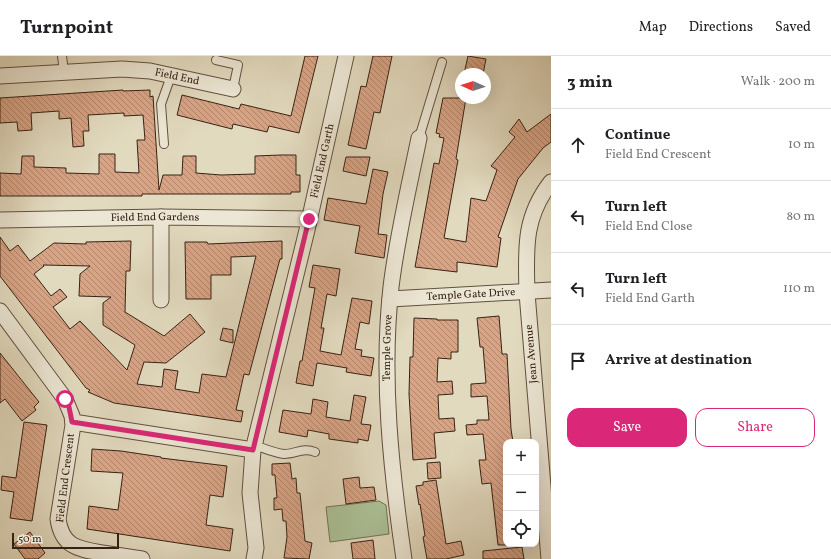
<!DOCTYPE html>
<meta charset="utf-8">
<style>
:root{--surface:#fff;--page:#f6f6f6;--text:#202124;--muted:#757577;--line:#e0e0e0;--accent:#db2777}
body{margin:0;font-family:Vollkorn,serif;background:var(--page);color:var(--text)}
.controls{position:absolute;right:12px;bottom:12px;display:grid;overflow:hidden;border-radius:8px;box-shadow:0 4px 16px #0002}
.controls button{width:36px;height:36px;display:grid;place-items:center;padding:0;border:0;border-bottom:1px solid var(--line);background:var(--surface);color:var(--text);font:20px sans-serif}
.compass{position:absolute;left:455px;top:12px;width:36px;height:36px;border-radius:50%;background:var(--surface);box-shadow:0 4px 16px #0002;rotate:273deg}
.scale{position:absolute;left:12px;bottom:10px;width:107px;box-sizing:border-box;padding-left:4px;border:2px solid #382215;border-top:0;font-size:11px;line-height:14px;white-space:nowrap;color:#382215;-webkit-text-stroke:3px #ece7d5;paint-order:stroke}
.stop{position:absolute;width:12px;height:12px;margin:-9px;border:3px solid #db2777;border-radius:50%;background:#fff}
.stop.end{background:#db2777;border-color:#fff;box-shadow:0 1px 4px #0008}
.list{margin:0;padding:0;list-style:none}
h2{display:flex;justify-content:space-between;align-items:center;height:52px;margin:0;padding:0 16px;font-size:17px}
h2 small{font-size:13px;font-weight:400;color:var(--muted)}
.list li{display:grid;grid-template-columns:26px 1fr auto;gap:12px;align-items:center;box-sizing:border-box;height:72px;padding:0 16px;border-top:1px solid var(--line)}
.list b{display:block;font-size:15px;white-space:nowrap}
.list p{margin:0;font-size:13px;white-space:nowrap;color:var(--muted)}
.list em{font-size:13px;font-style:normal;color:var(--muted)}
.actions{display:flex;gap:8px;padding:12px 16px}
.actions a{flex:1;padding:9px 0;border:1px solid var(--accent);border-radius:12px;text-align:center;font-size:14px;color:var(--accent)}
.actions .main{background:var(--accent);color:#fff}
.icon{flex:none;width:22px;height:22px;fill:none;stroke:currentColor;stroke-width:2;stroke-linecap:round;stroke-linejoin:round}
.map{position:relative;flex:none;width:551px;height:503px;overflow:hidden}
header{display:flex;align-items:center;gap:24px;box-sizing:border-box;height:56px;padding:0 20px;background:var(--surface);border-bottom:1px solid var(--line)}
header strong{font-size:19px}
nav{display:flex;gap:22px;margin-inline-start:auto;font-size:14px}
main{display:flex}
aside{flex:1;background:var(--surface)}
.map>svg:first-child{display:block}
</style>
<header>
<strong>Turnpoint</strong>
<nav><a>Map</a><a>Directions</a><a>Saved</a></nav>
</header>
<main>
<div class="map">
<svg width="551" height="503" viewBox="0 0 551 503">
<defs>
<pattern id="building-back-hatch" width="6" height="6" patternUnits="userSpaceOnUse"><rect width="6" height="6" fill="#d8a486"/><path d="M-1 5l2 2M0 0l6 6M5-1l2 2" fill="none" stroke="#b0856c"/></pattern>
</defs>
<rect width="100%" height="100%" fill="#e2dabf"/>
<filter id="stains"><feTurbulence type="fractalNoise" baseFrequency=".005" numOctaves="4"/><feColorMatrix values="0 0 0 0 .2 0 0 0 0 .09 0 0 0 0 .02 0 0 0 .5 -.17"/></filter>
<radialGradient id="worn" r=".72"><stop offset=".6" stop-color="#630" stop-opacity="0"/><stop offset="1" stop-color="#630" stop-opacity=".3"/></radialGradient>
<!-- green -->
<path fill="#acc197" stroke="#727256" d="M379,445L386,449L389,478L330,486L326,451Z"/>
<!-- building -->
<path fill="url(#building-back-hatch)" stroke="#382215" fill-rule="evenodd" d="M305,0H318L299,77L269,70L267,76L233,68L232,73L177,59L182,39L239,53L241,48L291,60Z
M373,0H392L380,57L374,56L366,93L348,89L361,30L366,31Z
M468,0L486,3L483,18H464Z
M123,34V35L150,34V41L153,40L159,134L163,119H182L183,100H196V117L221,119L255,118V100L281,99H296V119H300V136H291V138H142V140H0V117L21,118L22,100H34V111L66,112V117L99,118V98H115V116L139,117L137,84H145L143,59L124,60V57L88,59L89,75H83L84,90L73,91L71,62L59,63V55L31,57L32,74L18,75L17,66L0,67V42Z
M443,42H466L456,103L458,104L444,182L466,186L471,142L486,145L497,114L491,110L515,81L509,76L519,63L527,76L551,58V86L543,92L518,123L498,181L501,182L497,211L457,206V216L415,211L434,107L439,108L444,82L439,81L440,78L436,77Z
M346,101H370L366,120L343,115Z
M373,113L388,116L383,138L378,178L387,179L384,202L355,197L360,170L324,164L328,142L366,148Z
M0,181L10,195L18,189L30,205L54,187L86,188V186L131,185L130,215H126L125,256L164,280L190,258L205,276L166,307L144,306L137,328L162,331L164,313L178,315L175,333L199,337L202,318L226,321L256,200L231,201V219H211V243H186L185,186H207L208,188L282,185V203H280L249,319L244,318L236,354L243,355L241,366L114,347L88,336L90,334L86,332L0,220ZM43,209L90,210L80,218L79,240L111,241L103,247V269L135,289L127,314L80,265L70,273L53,251L67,241L60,233L51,240L34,218L44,210Z
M313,209L340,213L336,240L327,238L321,272H324L320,295L341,299L352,242L372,245L369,268L360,266L355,293L362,294L361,300L374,302L371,320L346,316L347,312L317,307L313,330L296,327L300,305H302L315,232L309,231Z
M499,260L502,298H507L511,373L513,386H506V489H498L491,427L482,428L479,404H486L483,378L467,379L466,369L477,368V364H489L487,340L471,341V328L486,327L483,291H480L477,262Z
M414,262L437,263V264H458V296H451V303L438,302L437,326L452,325L453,338L438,339L439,363L454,362L455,375L434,377L436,402L413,404L409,338L410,301H413Z
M223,272L233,274V287L220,284Z
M0,297L39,346L34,351L36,354L22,365L5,343L0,347Z
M354,339L366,341L361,368L371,369L368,385L358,383V387L329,383V378L308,374L307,381L279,376L283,354L311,358L313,343L328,346L326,361L350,365Z
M24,366L47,369L32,465L10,462L14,436L1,434L2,420L16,422Z
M92,393L121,395L161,401V402L227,410L223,441L210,439L206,469L233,473L230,495L87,473L89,450L118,454L123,417L91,415Z
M440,406L441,422L428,423L427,407Z
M290,407L292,423L296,422L297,437H300L305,485L312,487L309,503L284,502L287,481L286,465H283L282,453L274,454V442H277L275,419H272V408Z
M359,421L360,432L374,431L376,444L346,448L343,423Z
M436,424L446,488L461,485L464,499L446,503H427L423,481L425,480L420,448L419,449L416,430L423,429V426Z
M30,476L45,497L38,503H25L14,488Z
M373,484L375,503H353L351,487Z
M522,491L524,503H483V495Z"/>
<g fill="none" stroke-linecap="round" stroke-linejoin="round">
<defs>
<path id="service" d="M62,0L64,16
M216,4L238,9L233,33
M419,82L442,6
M164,88L161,48L171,20
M254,389C263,392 274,397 284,398C296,398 303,391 315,396"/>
<g id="minor">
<path id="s1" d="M0,20L122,13L150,15L233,33"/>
<path d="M161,161V244"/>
<path id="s2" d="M0,164L161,161L309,163"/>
<path id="s3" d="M390,243L551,234"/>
<path d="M0,255L65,343L72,360L73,369L58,463C62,491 78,493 102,497C115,499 128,501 142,503"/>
<path d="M73,366L253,394"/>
<path id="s4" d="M254,503L256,492L250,437L253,394L307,174L346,0"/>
<path id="s5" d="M404,503C391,414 381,321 391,231C397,181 409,131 419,82"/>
<path d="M549,503L527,237C526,194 523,162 551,126"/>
</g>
</defs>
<!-- service casing -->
<use href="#service" stroke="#625040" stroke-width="10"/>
<!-- minor casing -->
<use href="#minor" stroke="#625040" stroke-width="17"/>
<!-- service -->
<use href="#service" stroke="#ece7d5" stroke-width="8"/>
<!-- minor -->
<use href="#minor" stroke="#ece7d5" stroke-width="15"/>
</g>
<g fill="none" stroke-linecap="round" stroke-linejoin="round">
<!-- route -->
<path stroke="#db2777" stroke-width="5" d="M65,343L69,351L72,366L253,394L309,163"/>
</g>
<g text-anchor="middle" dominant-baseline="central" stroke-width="4" stroke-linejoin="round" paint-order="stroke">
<!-- street labels -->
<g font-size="11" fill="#382215" stroke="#ece7d5">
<text stroke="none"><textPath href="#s1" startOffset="178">Field End</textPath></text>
<text stroke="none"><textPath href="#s4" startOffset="407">Field End Garth</textPath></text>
<text stroke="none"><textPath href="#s2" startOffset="155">Field End Gardens</textPath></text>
<text stroke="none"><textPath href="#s3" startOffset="81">Temple Gate Drive</textPath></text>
<text stroke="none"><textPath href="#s5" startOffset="212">Temple Grove</textPath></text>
<text transform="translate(532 298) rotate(-95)">Jean Avenue</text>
<text transform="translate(66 422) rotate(-83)">Field End Crescent</text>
</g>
</g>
<rect width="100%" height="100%" filter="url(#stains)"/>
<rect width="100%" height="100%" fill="url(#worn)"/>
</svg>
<div class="controls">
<button>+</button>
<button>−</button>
<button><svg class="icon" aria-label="locate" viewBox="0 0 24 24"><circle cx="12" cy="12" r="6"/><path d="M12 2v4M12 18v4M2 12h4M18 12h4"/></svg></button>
</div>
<svg class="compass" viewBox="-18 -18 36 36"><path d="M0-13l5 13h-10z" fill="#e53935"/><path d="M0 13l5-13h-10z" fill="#757577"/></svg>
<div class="scale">50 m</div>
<div class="stop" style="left:65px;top:343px"></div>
<div class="stop end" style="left:309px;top:163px"></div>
</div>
<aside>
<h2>3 min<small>Walk · 200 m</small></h2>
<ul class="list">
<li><svg class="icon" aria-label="ahead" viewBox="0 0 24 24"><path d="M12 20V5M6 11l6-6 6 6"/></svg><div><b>Continue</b><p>Field End Crescent</p></div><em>10 m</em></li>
<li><svg class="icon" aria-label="left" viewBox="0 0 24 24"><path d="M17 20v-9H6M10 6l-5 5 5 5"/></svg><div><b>Turn left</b><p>Field End Close</p></div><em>80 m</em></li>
<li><svg class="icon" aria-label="left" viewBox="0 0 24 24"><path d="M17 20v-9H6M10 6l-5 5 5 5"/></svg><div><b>Turn left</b><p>Field End Garth</p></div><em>110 m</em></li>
<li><svg class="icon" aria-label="arrive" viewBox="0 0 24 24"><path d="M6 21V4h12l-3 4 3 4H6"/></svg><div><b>Arrive at destination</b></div></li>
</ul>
<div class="actions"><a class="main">Save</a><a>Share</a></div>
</aside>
</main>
